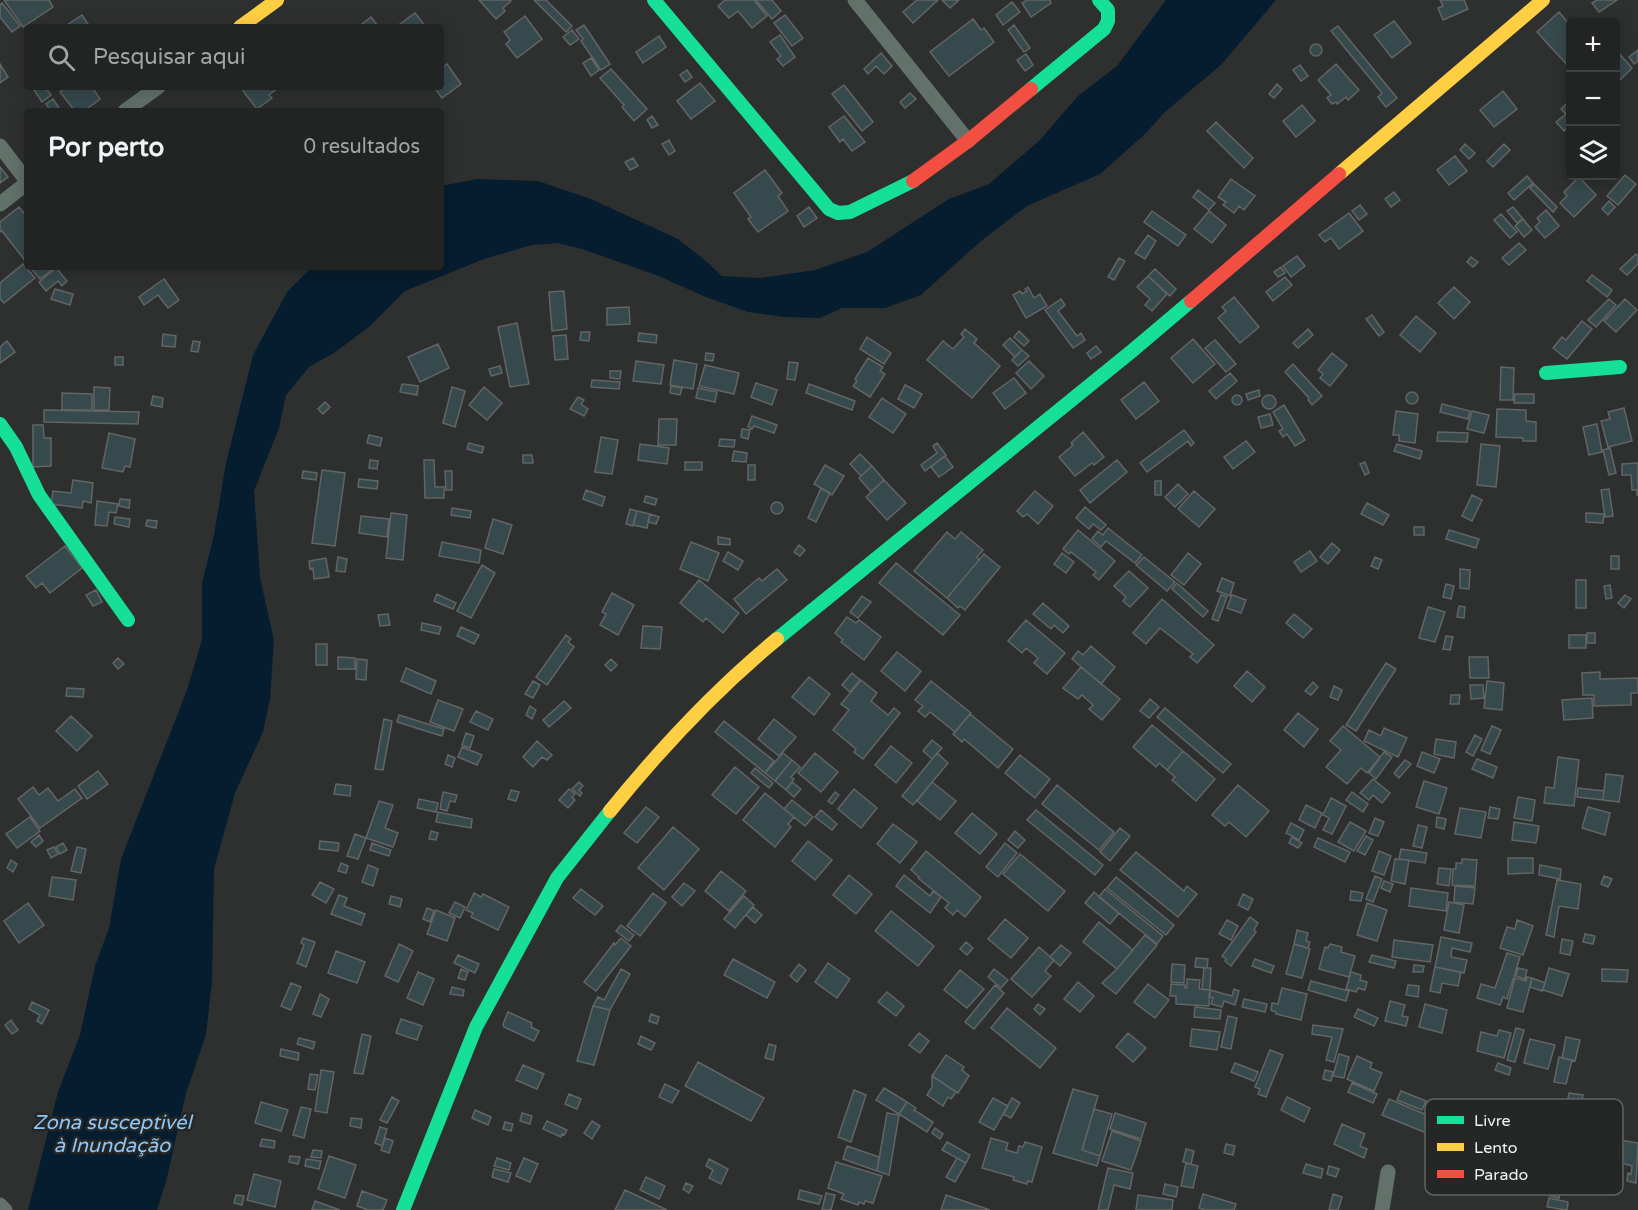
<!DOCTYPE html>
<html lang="pt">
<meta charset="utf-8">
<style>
:root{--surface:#222423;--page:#2e3030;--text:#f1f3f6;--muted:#a2a4a6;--line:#3f4141}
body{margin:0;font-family:"Varela Round",sans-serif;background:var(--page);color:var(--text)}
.controls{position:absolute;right:18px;top:18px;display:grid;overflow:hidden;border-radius:6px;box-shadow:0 3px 15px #0003}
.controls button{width:54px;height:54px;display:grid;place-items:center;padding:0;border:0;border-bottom:2px solid var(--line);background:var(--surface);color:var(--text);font:30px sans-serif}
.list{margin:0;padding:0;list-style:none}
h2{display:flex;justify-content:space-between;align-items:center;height:78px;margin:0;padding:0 24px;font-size:26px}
h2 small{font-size:20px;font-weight:400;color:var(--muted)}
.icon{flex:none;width:33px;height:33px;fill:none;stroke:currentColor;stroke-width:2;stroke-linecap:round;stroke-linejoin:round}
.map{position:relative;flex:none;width:1638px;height:1210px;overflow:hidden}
.search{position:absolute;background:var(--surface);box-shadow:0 3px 15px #0003;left:24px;top:24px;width:420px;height:66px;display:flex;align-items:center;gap:15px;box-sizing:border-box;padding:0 21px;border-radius:6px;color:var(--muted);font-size:22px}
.panel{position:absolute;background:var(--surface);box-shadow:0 3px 15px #0003;left:24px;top:108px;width:420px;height:162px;border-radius:6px}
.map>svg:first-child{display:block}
</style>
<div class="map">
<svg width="1638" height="1210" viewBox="0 0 1638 1210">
<rect width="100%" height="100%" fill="#2e302f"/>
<!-- water -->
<path fill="#061d2f" d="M1166,0H1276L1221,65L1166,111L1144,135L1100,174L1027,206L981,241L921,295L885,308H842L820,318L785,317L748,312L706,297L656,275L582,249L558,243L532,245L484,259L405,291L370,326L334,353L309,367L286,395L279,428L254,491L260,578L274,640L270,699L263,732L235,793L214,869L212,981L206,1035L186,1093L166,1182L157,1210H28L58,1092L80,1035L95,966L109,928L121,859L187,690L202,640V583L214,535L226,463L253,355L287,292L312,267H441V186L477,179L538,181L591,199L678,239L706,261L722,276L760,278L815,270L867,252L949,199L989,184L1041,139L1078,96L1117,66Z"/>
<!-- building -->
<path fill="#36494d" stroke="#636464" stroke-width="1.5" d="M4,0H49L53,7L23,27Z
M479,0H509L511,1L503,8L505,11L496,19Z
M534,0H546L572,26L566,32Z
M725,0H754L767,16L752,28L738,11L729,18L718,6Z
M756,0H772L781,11L772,19Z
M917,0H938L913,23L903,12Z
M942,0H959L950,8Z
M1027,0H1050L1051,3L1031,17L1022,3Z
M1440,0H1464L1468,9L1443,20L1438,8L1443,6Z
M1597,0H1617L1599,12L1592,3Z
M1012,2L1020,12L1003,25L996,15Z
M2,3L20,26L12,32L0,17V5Z
M1559,12L1570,25V68L1537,32Z
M415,13L426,27H396Z
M82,15L88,24L83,27H68L67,25Z
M785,15L803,38L792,46L774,23Z
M525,16L542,39L517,58L506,44L510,40L504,32Z
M371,17L379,27H358Z
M973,19L981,30L984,28L994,42L949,76L930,52Z
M1394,21L1411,43L1392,58L1374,35Z
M584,25L610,64L601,70L581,41L583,39L576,30Z
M1014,25L1030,48L1024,52L1008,30Z
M1338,26L1397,98L1386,107L1378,97L1382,93L1331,31Z
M572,30L579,39L570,45L563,37Z
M780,35L795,57L783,66L777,59L781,56L770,42Z
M659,36L666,47L643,63L636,52Z
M1310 50a6 6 0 1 1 12 0a6 6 0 1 1-12 0Z
M1616,50L1632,68L1616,84V63L1618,61L1616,59Z
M1638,50V61L1634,64L1629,57Z
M881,53L892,66L884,74L876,66L868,74L864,69Z
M1026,54L1033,65L1025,71L1017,60Z
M591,58L599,70L591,76L583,63Z
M0,64L8,77L0,83Z
M447,64L461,84L442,98L434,87H441V68Z
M1336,64L1359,90L1348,100L1346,97L1337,104L1336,102L1332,104L1327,98L1331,95L1318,80Z
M1300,65L1308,76L1301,81L1293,70Z
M611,69L647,109L634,121L622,107L624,105L600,78Z
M687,70L692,77L685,82L680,75Z
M700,83L715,101L691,119L677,101Z
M1277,84L1282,89L1274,98L1269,94Z
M844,85L873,122L862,131L832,94Z
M32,87H45L51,95L42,102Z
M67,87H92L100,99L84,111H75L60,92Z
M240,87H279L269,95L272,98L257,109Z
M1503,91L1517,109L1494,127L1480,110Z
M910,93L916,99L905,108L900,102Z
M53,99L61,111H51L46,104Z
M1570,101V125L1564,131L1556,122L1566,114L1561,109Z
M1302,105L1315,121L1296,137L1283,121Z
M652,116L658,125L652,128L647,120Z
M844,116L865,142L852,151L843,139L840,142L829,127Z
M1216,122L1253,158L1244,168L1207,131Z
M669,140L675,151L669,155L662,144Z
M1465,144L1475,153L1469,159L1460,150Z
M1504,144L1510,150L1493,167L1487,161Z
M1455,156L1467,171L1449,185L1437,170Z
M633,158L638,166L630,170L625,162Z
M0,167L8,177L0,183Z
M765,170L782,193L778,196L788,211L758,232L748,219L751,217L734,193Z
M1625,175L1636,184L1618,205L1607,196Z
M1527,176L1533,183L1514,200L1508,193Z
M1579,177L1596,195L1574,217L1560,203L1567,196L1564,192Z
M1231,179L1255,196L1244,210L1239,206L1234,213L1223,205L1226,202L1218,197Z
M1534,184L1557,207L1553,212L1530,188Z
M1198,190L1215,203L1209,210L1193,197Z
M1394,192L1400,200L1391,207L1385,199Z
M1609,201L1615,207L1608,215L1602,209Z
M1360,205L1367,214L1359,220L1352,211Z
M19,207L27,217V263L2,231L0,232V222Z
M809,207L817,218L804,227L797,216Z
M1513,207L1523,219L1517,223L1507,211Z
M1546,210L1559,226L1545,238L1535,227L1540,222L1537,218Z
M1152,211L1186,235L1178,246L1144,222Z
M1209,211L1226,225L1212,243L1194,229Z
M1349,213L1363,231L1339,249L1331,238L1325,242L1319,235Z
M1501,214L1517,232L1510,238L1494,220Z
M1523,219L1532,230L1524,237L1515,226Z
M1148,235L1156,241L1145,259L1135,253Z
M1519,243L1526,250L1509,265L1502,258Z
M1636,254L1638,256V264L1627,275L1620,269Z
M1297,256L1305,266L1291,277L1283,266Z
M1471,257L1478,262L1473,267L1467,262Z
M1119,258L1125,261L1114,280L1108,277Z
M23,264L35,278L4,303L0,299V283Z
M30,267H56L40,279Z
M1281,267L1285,273L1278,277L1274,272Z
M56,268L67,281L62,286L58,281L46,291L39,282Z
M1155,269L1176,289L1170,296L1148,276Z
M1592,275L1612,290L1607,297L1587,281Z
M1148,276L1167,294L1152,311L1145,305L1150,299L1137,287Z
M1285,277L1292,285L1273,301L1266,292Z
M164,279L179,300L168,308L158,295L144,305L139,297Z
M1028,287L1034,298L1040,294L1047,306L1026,318L1013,295L1020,291L1022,294L1027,291L1025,289Z
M1454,287L1470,302L1454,319L1438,303Z
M55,289L73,294L70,305L51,299Z
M564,291L567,329L552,331L549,292Z
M1234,297L1259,327L1240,343L1218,318L1226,311L1222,307Z
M1061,299L1065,305L1058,311L1077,336L1081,333L1085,340L1073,348L1045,310Z
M1609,299L1616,305L1596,327L1588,320Z
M1625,299L1637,310L1616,332L1604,321Z
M629,307L630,324L607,325V308Z
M1372,315L1384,332L1379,336L1366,319Z
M1416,316L1436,333L1420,352L1400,335Z
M1582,321L1592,329L1567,359L1553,348L1562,337L1566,340Z
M517,323L529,384L510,387L498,327Z
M965,329L977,339L974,343L1000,366L972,398L927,360L943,341L953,349L964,337L961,334Z
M1308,329L1313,335L1298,348L1293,343Z
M1019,331L1029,341L1024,346L1014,337Z
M581,332H590L589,341L580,340Z
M639,333L657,335L656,343L638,341Z
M163,334L176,336L175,347L162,346Z
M566,335L568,359L555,360L553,336Z
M867,337L891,353L884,364L860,349Z
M1010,338L1022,350L1015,357L1003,345Z
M1193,339L1215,364L1193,383L1171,358Z
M1215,340L1236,364L1226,372L1205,348Z
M7,341L15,352L0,363V347Z
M193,341L200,342L198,352L191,351Z
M438,344L449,368L420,382L408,357Z
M1096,346L1101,352L1091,359L1087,353Z
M1022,350L1029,356L1018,366L1012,360Z
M706,353L714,354L713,361L705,360Z
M1332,353L1347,365L1330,386L1320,378L1323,374L1318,370Z
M115,357H123V365H115Z
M868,358L883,367L880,371L885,374L870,397L853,386L857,381L855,379Z
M674,360L697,364L693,389L670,385Z
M636,361L664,365L661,384L633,381Z
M1029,361L1044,376L1031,389L1016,373Z
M789,362L798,363L795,380L787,379Z
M1293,364L1322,396L1312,405L1308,400L1309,398L1285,372Z
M705,365L739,373L734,394L699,386Z
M500,366L502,373L491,376L489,369Z
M1501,367L1514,368L1513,400H1500Z
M610,371H621L620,379L610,378Z
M1230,373L1237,381L1216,399L1209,391Z
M1014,378L1026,393L1005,409L993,393Z
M592,380L620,382L619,389L591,387Z
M1144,382L1159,401L1136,419L1121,400Z
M756,383L777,390L772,405L751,397Z
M402,384L418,386L417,395L400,392Z
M809,384L855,401L852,410L806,393Z
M905,385L922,394L914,408L898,399Z
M671,386L682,388L680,395L670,393Z
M94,387L110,388L109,410H94Z
M452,387L465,391L455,427L443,423Z
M484,387L502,403L487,420L469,405Z
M698,388L717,392L715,402L696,398Z
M1259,390L1260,396L1248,400L1246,394Z
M1406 398a6 6 0 1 1 12 0a6 6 0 1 1-12 0Z
M62,393L92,394V410H62Z
M1515,394H1534V403H1514Z
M1232 400a5 5 0 1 1 10 0a5 5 0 1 1-10 0Z
M1262 402a7 7 0 1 1 14 0a7 7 0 1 1-14 0Z
M153,396L163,398L162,407L151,405Z
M578,397L584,400L581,404L588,409L584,416L570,409Z
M882,398L906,414L893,433L869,417Z
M325,402L330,407L323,414L318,409Z
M1442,404L1470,411L1468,419L1440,412Z
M1284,405L1305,440L1295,446L1287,434L1283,437L1279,431L1283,429L1273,412Z
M1624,408L1632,441L1608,447L1601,421L1610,419L1608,412Z
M1497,409L1526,410V421L1536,422V441H1523V438L1496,437Z
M44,410L139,412L138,424L44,422Z
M1396,411L1418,414L1415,443L1399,441V435H1393Z
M1472,411L1489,415L1484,433L1467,429Z
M1270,414L1273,425L1261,428L1258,417Z
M752,416L777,425L774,433L754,426L752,429L748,427Z
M659,419H677L676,445H658Z
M1597,424L1602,452L1589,455L1583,427Z
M33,425H43L44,438H51V466L33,467Z
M742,429L750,430L748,439L741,437Z
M1184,430L1194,443L1191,446L1188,441L1147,472L1140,463Z
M1083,432L1104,457L1094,465L1092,463L1075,476L1059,457L1073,445L1071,443Z
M1438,432L1468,433L1467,442L1437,441Z
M109,433L135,439L130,467L125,466L123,472L102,468Z
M369,435L382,438L380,446L367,443Z
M601,437L618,440L612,474L595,472Z
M720,439L735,440L734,447L719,446Z
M1246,441L1255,452L1233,469L1224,457Z
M469,443L484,447L482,453L467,449Z
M937,443L946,455L925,471L921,465L937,453L933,446Z
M640,444L669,448L667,464L638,460Z
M1397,444L1422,451L1420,459L1394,451Z
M1481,444L1500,446L1496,487L1477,485Z
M1610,448L1616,473L1609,475L1603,450Z
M734,451L747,453L746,462L732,461Z
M860,454L872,466L861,476L850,464Z
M523,455H532L533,463H523Z
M945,456L953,467L939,477L931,467Z
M370,460L378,461L377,469L369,468Z
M424,460H434L435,487H444V498H425Z
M1117,460L1127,472L1090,503L1080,490Z
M685,462H702V470H685Z
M1365,462L1369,473L1365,475L1360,464Z
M1638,463V495H1637V490H1632L1631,475H1622V464Z
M748,465H755V480H748Z
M825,465L844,476L832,495L814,484Z
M872,466L884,480L871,492L859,478Z
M322,470L345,473L335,546L312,543Z
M303,471L317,473L316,480L302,478Z
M445,471H452V490H446Z
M359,479L378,481L377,489L358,487Z
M73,480L93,483L91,503L83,501L82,508L51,504L53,491L71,493Z
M884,480L906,503L887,520L866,497Z
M1155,481H1161V495H1155Z
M1178,484L1188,494L1175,507L1165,497Z
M821,488L830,493L816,522L808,518Z
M1609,489L1613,516L1605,517L1601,490Z
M586,490L605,497L602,506L583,499Z
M1035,491L1053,506L1038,524L1027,514L1023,517L1017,511Z
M1194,491L1215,509L1199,527L1178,509Z
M1472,495L1482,500L1472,521L1462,516Z
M646,496L657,499L655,505L644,502Z
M120,499L130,500L129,508L119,506Z
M97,501L118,504L116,513L109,512L107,526L95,525Z
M771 508a6 6 0 1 1 12 0a6 6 0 1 1-12 0Z
M1367,503L1389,515L1383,525L1361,514Z
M1085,507L1106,525L1101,530L1093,524L1089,529L1076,518Z
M452,508L471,511L470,518L451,515Z
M630,509L637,511L633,526L626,524Z
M637,511L650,514L647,528L633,525Z
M391,513L407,515L403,560L386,558Z
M1586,513L1604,514L1603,523L1586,522Z
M650,514L659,517L656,524L648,522Z
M361,516L389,519L387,537L359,533Z
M115,517L130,519L129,527L114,524Z
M493,519L512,525L503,554L485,548Z
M147,520L157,521L156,528L146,526Z
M1414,527H1424V535H1414Z
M1108,528L1142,555L1135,563L1106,541L1101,547L1092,539L1098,531L1103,535Z
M1078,530L1115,561L1099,580L1093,575L1096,572L1071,552L1069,554L1063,549Z
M1449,530L1479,539L1476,548L1446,539Z
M947,532L955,539L961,532L983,550L977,557L979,560L947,598L914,571Z
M718,537L730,539V545L718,544Z
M442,542L481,550L479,563L439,556Z
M691,542L719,553L708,581L680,569Z
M1332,543L1340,550L1328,564L1320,557Z
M799,545L805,550L800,556L794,552Z
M65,546L82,568L50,593L42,583L36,588L26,576Z
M1310,551L1317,561L1301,572L1294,562Z
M728,552L743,561L738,570L723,561Z
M1062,553L1074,562L1066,573L1054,564Z
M1188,553L1201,564L1184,585L1171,575Z
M984,554L1000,567L965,610L960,606L958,608L947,598Z
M1611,556H1619V569H1611Z
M338,557L347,559L345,572L336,571Z
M1144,557L1175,582L1167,591L1136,565Z
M1375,557L1382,560L1378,569L1371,566Z
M326,558L329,577L314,579L313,568L310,569L309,561Z
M896,563L960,615L943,635L879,583Z
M482,565L495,573L471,618L457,611Z
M777,569L787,580L746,614L734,599L759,578L762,581Z
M1460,569L1470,570L1469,589L1460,588Z
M1129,571L1148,588L1130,607L1123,601L1126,597L1114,586Z
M1222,578L1234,583L1230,596L1217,591Z
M699,580L739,613L723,633L706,618L703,622L680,603Z
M1576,580H1586V608H1576Z
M1177,583L1208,611L1203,617L1172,589Z
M1446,584L1454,586L1451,599L1443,597Z
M1610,585L1612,598L1606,599L1604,586Z
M96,590L102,602L93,606L86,595Z
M612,593L634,605L618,635L600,625L606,614L602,612Z
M437,594L456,603L453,609L434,601Z
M1221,595L1227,597L1218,621L1212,619Z
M1232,595L1246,600L1241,613L1227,608Z
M1625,595L1631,599L1624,608L1618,603Z
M862,596L871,602L858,618L850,612Z
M1162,599L1214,645L1197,663L1190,657L1193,654L1160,628L1146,644L1133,633Z
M1043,603L1069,626L1063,633L1054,625L1051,629L1033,614Z
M1459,606L1465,607L1464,618L1457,617Z
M1428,607L1445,612L1435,642L1419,638Z
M388,614L390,625L380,626L378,615Z
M1294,614L1312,629L1303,638L1286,623Z
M847,617L856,623L859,620L881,637L864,660L841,642L843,640L835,633Z
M1026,620L1065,653L1047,674L1034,663L1038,658L1026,648L1022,653L1008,641Z
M422,623L441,627L439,634L421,630Z
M643,626L662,627L660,649L641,648Z
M461,627L479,635L474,644L457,636Z
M1587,633H1595V643H1587Z
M566,635L571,639L568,642L574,647L547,685L536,677Z
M1569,635H1586V648H1569Z
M1446,636L1453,637L1450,650L1443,649Z
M316,644H327V665H316Z
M1091,646L1115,667L1101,684L1072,659L1078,651L1083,655Z
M897,652L921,671L905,691L881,671Z
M338,657L355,658V669H338Z
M1469,657H1488L1489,678H1470Z
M118,658L124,664L118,669L113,663Z
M357,659L367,660L366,680L356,679Z
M611,659L617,665L611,671L605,665Z
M1386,663L1396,669L1356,731L1346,725Z
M1081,667L1120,699L1102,720L1089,709L1093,705L1082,695L1078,699L1063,688Z
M406,668L436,681L431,694L401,681Z
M1247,671L1265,687L1252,702L1234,686Z
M1600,672V679L1638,678V693H1631V705L1594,706V695H1583L1582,673Z
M852,673L860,680L850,692L842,685Z
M809,677L830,694L814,715L792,697Z
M861,680L877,693L871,701L888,715L894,708L900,713L863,759L854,752L856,749L833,730L849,710L841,704Z
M533,681L540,685L533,698L525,694Z
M931,681L971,713L955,732L930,712L925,717L918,711L923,706L915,700Z
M1487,681L1504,683L1502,710L1484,708Z
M1313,682L1318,687L1311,695L1305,691Z
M1470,685H1483L1484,698L1471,699Z
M1334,686L1342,690L1338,700L1330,697Z
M67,688L84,689L83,697L66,696Z
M1451,695H1460L1459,704H1450Z
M1592,698L1593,718L1564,720L1562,700Z
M1150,699L1159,707L1149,718L1140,711Z
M438,700L463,709L454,731L430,722Z
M564,701L571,708L549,727L543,720Z
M530,706L536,710L532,719L526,715Z
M1165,708L1231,764L1223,773L1157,717Z
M476,711L493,719L488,730L470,722Z
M1298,713L1318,729L1304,747L1284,730Z
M970,714L1013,749L998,768L964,739L962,742L953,734Z
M399,715L444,729L442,736L397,722Z
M71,716L92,736L77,751L56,731Z
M384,719L392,721L383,770L375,769Z
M774,719L796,737L779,756L758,739Z
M724,721L774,761L765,773L715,732Z
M1152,725L1183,751L1167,770L1159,763L1156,767L1133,747Z
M1343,726L1380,757L1367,773L1361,768L1347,784L1326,767L1341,750L1330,741Z
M1492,726L1501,730L1490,754L1481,750Z
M1384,728L1407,738L1398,757L1364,741L1369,730L1381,736Z
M466,733L474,736L470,748L462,745Z
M1475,735L1482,739L1473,756L1466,752Z
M1436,739L1456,742L1454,758L1434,754Z
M932,740L942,748L932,759L923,751Z
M537,741L552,755L547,760L542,757L533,767L523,757Z
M891,746L912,763L896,783L875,765Z
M462,747L482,755L477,765L458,757Z
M1183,751L1215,779L1196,801L1172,780L1175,777L1167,770Z
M1384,752L1392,757L1376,779L1369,773Z
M1422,752L1440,759L1434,773L1417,766Z
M783,753L792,760L775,781L765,773Z
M815,753L838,772L821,792L798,773Z
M937,753L948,763L913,805L902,796Z
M448,755L455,758L452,767L445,764Z
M1020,755L1050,779L1035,798L1005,773Z
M1558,757L1579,760L1574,806L1544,803L1546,787L1554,788Z
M1477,759L1497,767L1493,778L1472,769Z
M792,760L800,767L791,777L794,779L786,790L775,781Z
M1405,760L1411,764L1399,778L1394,773Z
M735,767L759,787L736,814L712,795Z
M755,768L773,783L769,788L751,773Z
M98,771L108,784L87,799L78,786Z
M1606,774L1623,776L1619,802L1603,800Z
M1373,779L1390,793L1382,803L1373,795L1369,800L1360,793Z
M1424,781L1447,788L1439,814L1416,807Z
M579,782L583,786L579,790L582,793L580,796L572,789Z
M792,782L801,789L794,797L786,790Z
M932,782L956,801L940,820L917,801Z
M336,784L351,786L350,796L334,794Z
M1057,785L1114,832L1099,850L1042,804Z
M1238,785L1269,811L1246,837L1229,822L1225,826L1212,815Z
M33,787L39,795L48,788L58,801L75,789L82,798L40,828L18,799Z
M1578,788L1604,791L1603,800L1577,797Z
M569,789L575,794L572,797L575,800L568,808L559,800Z
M854,789L877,808L861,828L838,809Z
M511,790L519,792L516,801L508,799Z
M443,792L457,795L455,802L450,801L447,811L440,809Z
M835,792L839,795L832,804L828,801Z
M1352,792L1368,804L1363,812L1346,800Z
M765,793L794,817L788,824L791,827L775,847L743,820Z
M1518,797L1535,800L1532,821L1514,818Z
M1331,798L1346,806L1332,834L1323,830L1329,818L1323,815Z
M419,799L438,803L436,812L417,808Z
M792,800L813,817L805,826L784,809Z
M379,801L393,805L385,828L398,833L393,847L366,838Z
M1306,805L1322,813L1315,828L1299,820Z
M646,807L659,817L637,843L624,833Z
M1490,807L1500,809L1498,819L1488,818Z
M1588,807L1610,813L1605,835L1582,828Z
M1460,808L1486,812L1481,838L1455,834Z
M821,810L837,824L832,830L815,817Z
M1036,810L1103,865L1095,875L1027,820Z
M438,812L472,819L471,828L436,822Z
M972,813L997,834L980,854L955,833Z
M30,817L40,831L17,848L6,834Z
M1437,817L1446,819L1444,829L1436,827Z
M1375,818L1384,822L1378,836L1369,833Z
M1350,822L1366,831L1354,851L1338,842Z
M1514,822L1539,826L1536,843L1512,840Z
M1291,823L1304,830L1299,840L1286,833Z
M893,824L917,842L900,863L877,844Z
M1418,825L1427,827L1422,848L1413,846Z
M673,827L699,849L664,890L638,868Z
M1120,828L1130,836L1110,861L1100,852Z
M431,831L438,833L436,840L429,839Z
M1015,831L1025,840L1018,848L1008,840Z
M355,834L366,838L358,859L347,856Z
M39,835L43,841L36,847L31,842Z
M1366,836L1373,840L1365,855L1357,851Z
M1292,837L1302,843L1298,848L1289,843Z
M1318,838L1350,852L1345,862L1314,847Z
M320,841L339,843L338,851L319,849Z
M808,841L832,860L815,880L792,861Z
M63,843L67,850L60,854L56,847Z
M372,843L391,850L389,856L370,850Z
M1005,843L1017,853L998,877L986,867Z
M54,847L58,854L51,858L47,850Z
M77,847L86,849L81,873L71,871Z
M1401,849L1427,853L1425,863L1399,859Z
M926,851L981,897L965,917L957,910L953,915L945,908L949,903L918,878L919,877L911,870Z
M1379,851L1391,856L1384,875L1372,871Z
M1136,852L1184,891L1187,886L1197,894L1178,917L1120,870Z
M1020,854L1065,891L1048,911L1003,874Z
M1508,858H1533V873L1508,874Z
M1395,859L1409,860L1405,884L1391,881Z
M1462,859L1477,860L1475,886L1452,885L1453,869H1456V863H1462Z
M11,860L17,864L13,872L7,868Z
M341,863L348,866L346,873L338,871Z
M368,865L378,869L373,886L362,882Z
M1540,865L1561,869L1560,879L1539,875Z
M1439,868L1451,869L1449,886L1437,884Z
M721,871L746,891L729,911L705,891Z
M849,875L872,894L856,914L833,895Z
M904,875L930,896L933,891L941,897L930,913L896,886Z
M1375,876L1382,879L1373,902L1366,899Z
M1604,876L1612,879L1608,887L1601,884Z
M52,877L76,880L73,900L49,896Z
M1116,877L1174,925L1166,935L1107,888Z
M1557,880L1581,884L1578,909L1559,906L1554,937L1546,935Z
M1384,881L1393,884L1390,892L1381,888Z
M320,882L334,889L326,903L312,895Z
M684,883L695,891L682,906L672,897Z
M1455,886L1475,888L1473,904L1454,902Z
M1411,888L1448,893L1446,911L1409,906Z
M581,889L603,906L595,915L573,898Z
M1105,889L1163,936L1157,944L1099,897Z
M1351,891L1363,893L1361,901L1350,900Z
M1094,892L1119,913L1110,924L1085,903Z
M474,893L481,897L483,894L509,907L498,930L471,917L473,913L466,910Z
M653,893L666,903L640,936L627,926Z
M1243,894L1253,899L1248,910L1238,905Z
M339,895L347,898L344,906L365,914L361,925L331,914Z
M391,896L402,899L400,907L389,904Z
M744,896L754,905L735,928L724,919Z
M455,902L465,907L460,918L449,913Z
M1449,902L1464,905L1459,933L1444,930Z
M28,903L44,925L19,943L4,921Z
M1367,903L1387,910L1377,941L1357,935Z
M753,907L762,915L755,923L746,915Z
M427,908L434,911L430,922L423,919Z
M436,910L455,918L447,941L427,934Z
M891,911L934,946L918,966L875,931Z
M1250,917L1258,923L1254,930L1256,932L1231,966L1225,961L1226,959L1222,956Z
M1005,919L1028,938L1011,958L988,939Z
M1227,920L1238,926L1231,940L1219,934Z
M1517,920L1533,926L1523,955L1500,948L1507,927L1515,929Z
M1099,922L1133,950L1117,969L1083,942Z
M621,925L634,935L629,941L616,931Z
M1297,930L1308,933L1306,941L1310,942L1308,948L1294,944Z
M1585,934L1595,936L1593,944L1583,942Z
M1145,935L1157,945L1116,994L1102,983L1117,969Z
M1441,937L1472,943L1470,952L1452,948L1451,957L1467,960L1464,973L1435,967Z
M303,938L315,942L306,967L297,963L304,945L301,943Z
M621,938L631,946L596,991L584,982L614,943L615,945Z
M1562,939L1573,941L1570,955L1560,953Z
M1394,940L1433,945L1430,962L1392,957Z
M966,942L973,948L967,955L960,949Z
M399,944L413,951L398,982L385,976Z
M1294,944L1310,949L1302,978L1286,974Z
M1330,944L1342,947L1341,952L1355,956L1349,977L1319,969L1325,947L1328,948Z
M1061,945L1071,953L1060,966L1050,957Z
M1039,947L1054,960L1045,971L1051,976L1032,997L1011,979Z
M336,951L365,962L357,983L328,973Z
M1507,953L1520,957L1507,999L1503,997L1500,1005L1477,998L1481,984L1495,988Z
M458,955L479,964L475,973L454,963Z
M1372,955L1396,961L1394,968L1369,962Z
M1196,958L1208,959L1207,968L1195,967Z
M733,959L775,982L767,998L724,975Z
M1255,959L1274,966L1271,973L1252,966Z
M828,963L850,979L837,998L815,982Z
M799,964L806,970L797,982L790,976Z
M1172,964L1185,965L1184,983L1171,982Z
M1414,965L1424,966L1423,972H1413Z
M1435,967L1461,972L1458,986L1442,983L1440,993L1430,991Z
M1204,968H1211L1210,990L1202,989Z
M1518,968L1527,970L1525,979L1516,976Z
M1549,968L1569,974L1562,996L1543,990Z
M461,969L468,972L465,980L458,978Z
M621,969L630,974L610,1010L593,1006L598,997L604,1000Z
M994,969L1008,980L1001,988L988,977Z
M1602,969L1628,970L1627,982L1602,981Z
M960,970L984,989L967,1008L944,990Z
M418,972L434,979L423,1005L407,998Z
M1351,972L1361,975L1360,980L1367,982L1365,990L1358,988L1356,992L1346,989Z
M1527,977L1532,978L1523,1012L1507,1008L1515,978L1526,981Z
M1532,978L1545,983L1542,991L1530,987Z
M1187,979L1200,980L1199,989L1210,990L1209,1006L1176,1004V996H1170L1171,984L1185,985V988H1187Z
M1311,981L1349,991L1346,1001L1308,990Z
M1078,982L1094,996L1080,1012L1064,999Z
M291,983L301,987L291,1010L281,1006Z
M1148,984L1169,1000L1155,1018L1134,1002Z
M995,985L1004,993L974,1029L965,1022Z
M1408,985L1419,986L1418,997L1406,995Z
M452,987L464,990L463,996L450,994Z
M1282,988L1307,994L1301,1020L1276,1014V1012L1271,1010L1272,1003L1278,1004Z
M1234,989L1239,991L1235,1005L1224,1001L1222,1007L1211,1004L1213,998L1209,997L1210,990L1232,996Z
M887,992L904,1006L896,1016L878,1002Z
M320,994L329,999L321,1017L313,1014Z
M1244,999L1267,1004L1265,1012L1242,1007Z
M1390,1001L1405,1005L1402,1016L1408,1017L1406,1026L1385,1021Z
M32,1002L49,1010L42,1024L37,1021L40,1015L29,1009Z
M1038,1004L1045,1009L1040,1015L1034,1009Z
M1425,1004L1447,1010L1442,1033L1419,1027Z
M593,1006L610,1010L594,1065L577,1061Z
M1195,1007L1221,1010L1220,1019L1194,1017Z
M1007,1008L1056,1048L1040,1068L991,1028Z
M1358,1009L1378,1018L1374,1026L1354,1017Z
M508,1012L532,1023L531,1027L539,1031L534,1041L504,1027L503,1024Z
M651,1014L659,1017L657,1024L649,1021Z
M1228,1016L1237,1018L1231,1049L1221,1047Z
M401,1019L422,1026L417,1040L396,1033Z
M11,1020L18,1030L12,1034L5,1025Z
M1313,1025L1343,1029L1334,1062L1326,1060L1332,1037L1312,1034Z
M1516,1028L1524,1030L1515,1062L1507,1060Z
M1192,1029L1220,1032L1217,1050L1190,1046Z
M1499,1030L1511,1033L1504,1058L1477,1051L1481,1032L1497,1036Z
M919,1033L929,1041L920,1053L909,1045Z
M1128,1033L1146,1048L1133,1062L1116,1047Z
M362,1034L371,1036L363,1074L354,1073Z
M641,1036L655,1043L651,1050L638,1044Z
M1566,1037L1580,1040L1575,1061L1562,1058Z
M299,1038L315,1042L313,1049L297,1044Z
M1530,1039L1555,1045L1548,1069L1524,1063Z
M769,1044L776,1046L773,1060L765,1058Z
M281,1049L299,1053L298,1060L280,1056Z
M1270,1050L1283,1055L1266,1097L1258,1094L1260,1089L1255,1087Z
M1339,1054L1349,1057L1344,1078L1333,1076Z
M946,1055L964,1067L962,1070L969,1076L958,1093L932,1076Z
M1357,1056L1372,1063L1370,1068L1382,1073L1374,1091L1347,1079Z
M1559,1057L1572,1060L1566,1084L1554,1082Z
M698,1062L764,1098L751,1121L685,1086Z
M1235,1063L1258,1072L1254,1081L1231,1072Z
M1498,1063L1511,1068L1509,1075L1495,1070Z
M523,1065L544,1074L537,1089L516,1080Z
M321,1070L334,1072L327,1113L315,1111Z
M1325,1070L1333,1072L1331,1081L1323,1079Z
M310,1074L318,1075L315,1090L308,1089Z
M932,1076L956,1092L951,1099L948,1097L943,1106L927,1095L932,1087Z
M1352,1083L1377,1094L1373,1103L1348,1092Z
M665,1084L679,1091L672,1103L659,1097Z
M884,1088L907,1102L899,1114L876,1100Z
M1073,1089L1098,1096L1082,1150L1100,1156L1097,1166L1053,1153Z
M854,1090L866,1095L851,1142L838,1137Z
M1401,1091L1426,1101L1422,1110L1397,1100Z
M1569,1093L1583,1095L1577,1130L1563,1128Z
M569,1094L581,1099L577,1109L565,1104Z
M392,1097L399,1101L387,1123L380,1120Z
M1287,1097L1310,1108L1304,1122L1281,1110Z
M993,1098L1008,1106L994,1130L979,1122Z
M1012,1098L1020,1103L1011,1118L1003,1114Z
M1389,1099L1441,1121L1434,1136L1382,1115Z
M261,1102L288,1110L281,1131L255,1123Z
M907,1102L916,1108L914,1110L933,1122L927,1132L899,1114Z
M301,1107L311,1109L304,1138L293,1135Z
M1094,1109L1112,1114L1100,1156L1082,1150Z
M475,1110L491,1117L488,1125L472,1118Z
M522,1113L532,1116L530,1124L520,1121Z
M887,1113L899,1115L889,1175L877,1171Z
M1115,1113L1146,1123L1141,1139L1110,1129Z
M351,1118L362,1119L361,1128L350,1126Z
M547,1121L567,1130L564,1135L562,1134L561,1137L543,1129Z
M592,1121L600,1126L592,1139L584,1133Z
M505,1122L513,1124L511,1131L503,1129Z
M1342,1124L1365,1134L1360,1146L1367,1149L1364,1158L1334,1144Z
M380,1127L387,1129L382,1146L375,1143Z
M935,1128L943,1134L940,1139L932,1133Z
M1112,1131L1141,1141L1131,1170L1102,1161Z
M1563,1131L1638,1143L1636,1183L1627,1181L1628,1173L1631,1174L1632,1166L1615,1161L1616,1155L1602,1152L1592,1163L1585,1162L1584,1166L1568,1164L1570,1148L1560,1146Z
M385,1138L393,1141L389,1153L381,1150Z
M991,1138L1008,1143L1006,1150L1017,1153L1019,1146L1023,1147L1025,1142L1042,1147L1032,1182L1028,1181L1027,1184L1013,1180L1014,1177L982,1168Z
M262,1139L275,1141L274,1148L260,1146Z
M947,1142L970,1155L966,1163L942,1150Z
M1226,1144L1235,1146L1233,1155L1224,1153Z
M847,1146L879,1157L877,1171L843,1159Z
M1186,1149L1194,1151L1191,1164L1183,1162Z
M313,1150L322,1151L321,1158L311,1157Z
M290,1156L300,1157L298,1164L289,1162Z
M329,1156L356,1165L345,1198L318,1189Z
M497,1158L511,1163L509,1170L494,1166Z
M524,1158L538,1164L530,1182L516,1176Z
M957,1158L966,1163L955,1182L946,1177Z
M306,1159L321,1161L319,1169L305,1166Z
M709,1159L728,1169L721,1184L709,1178L713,1170L706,1166Z
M836,1162L882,1176L873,1203L865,1201L864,1204L859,1202L858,1205L841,1199L844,1194L828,1188Z
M1186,1163L1198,1166L1193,1188L1181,1186Z
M1306,1164L1323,1169L1321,1178L1303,1173Z
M1329,1166L1339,1169L1336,1177L1327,1174Z
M1108,1168L1133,1173L1130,1189L1114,1185L1108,1210H1098Z
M494,1169L511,1173L508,1182L492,1177Z
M254,1174L281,1181L275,1207L247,1200Z
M646,1177L665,1186L659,1199L640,1190Z
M686,1183L693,1186L689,1193L683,1189Z
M1165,1184L1178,1187L1176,1197L1163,1194Z
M1552,1185L1561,1187L1559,1198L1550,1196Z
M625,1190L667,1210H615Z
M800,1190L822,1196L819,1204L798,1199Z
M362,1191L387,1200L383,1210H368L357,1206Z
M826,1193L835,1195L831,1210H822Z
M1203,1194L1236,1204L1234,1210H1205L1199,1208Z
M1333,1194L1342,1197L1338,1210H1329Z
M236,1195L244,1196L242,1205L234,1203Z
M946,1195L990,1210H941Z
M1138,1195L1173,1200L1172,1210H1136Z
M1549,1198L1568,1202L1567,1210L1547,1207Z
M315,1201L340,1210H312Z"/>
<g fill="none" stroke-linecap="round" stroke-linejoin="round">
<!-- street -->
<path stroke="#62716a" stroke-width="15" d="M855,0L968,141
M125,111L158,87
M0,146L27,181
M0,204L27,183
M0,1205L5,1210
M1382,1210L1388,1172"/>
<!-- fast -->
<path stroke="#16e098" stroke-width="14" d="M654,0L829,209L838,213L850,212L913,181
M1031,89L1104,29L1108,21V10L1099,0
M1546,373L1620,367
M0,424L16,447L39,495L128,620
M777,639L1132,351L1191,301
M403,1210L476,1027L557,878L610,811"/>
<!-- slow -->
<path stroke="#ffcf43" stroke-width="14" d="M240,27L277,0
M1339,174L1543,0
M610,811C661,748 715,690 777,639"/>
<!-- jam -->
<path stroke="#f24e42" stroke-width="14" d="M913,181L968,141L1031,89
M1191,301L1339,174"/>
</g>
<g text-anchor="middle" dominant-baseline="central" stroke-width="5" stroke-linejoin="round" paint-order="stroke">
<!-- water labels -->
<g font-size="20" font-style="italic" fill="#8ec6f8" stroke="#242726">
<text x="112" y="1123">Zona susceptivél<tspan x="112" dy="23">à Inundação</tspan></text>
</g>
</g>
<!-- legend -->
<rect x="1425" y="1099" width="198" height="96" rx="9" fill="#242726" stroke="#616463" stroke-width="1.5"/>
<rect x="1437" y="1116" width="27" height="8" fill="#16e098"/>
<rect x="1437" y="1143" width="27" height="8" fill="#ffcf43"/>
<rect x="1437" y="1170" width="27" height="8" fill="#f24e42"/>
<g font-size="16" fill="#f0f2f2">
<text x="1474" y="1126">Livre</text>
<text x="1474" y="1153">Lento</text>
<text x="1474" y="1180">Parado</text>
</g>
</svg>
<div class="controls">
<button>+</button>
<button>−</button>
<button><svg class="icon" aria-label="layers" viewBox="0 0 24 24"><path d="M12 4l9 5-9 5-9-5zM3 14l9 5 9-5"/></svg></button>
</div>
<div class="search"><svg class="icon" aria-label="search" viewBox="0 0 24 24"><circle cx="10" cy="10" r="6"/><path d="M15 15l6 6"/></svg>Pesquisar aqui</div>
<section class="panel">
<h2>Por perto<small>0 resultados</small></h2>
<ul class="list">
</ul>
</section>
</div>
